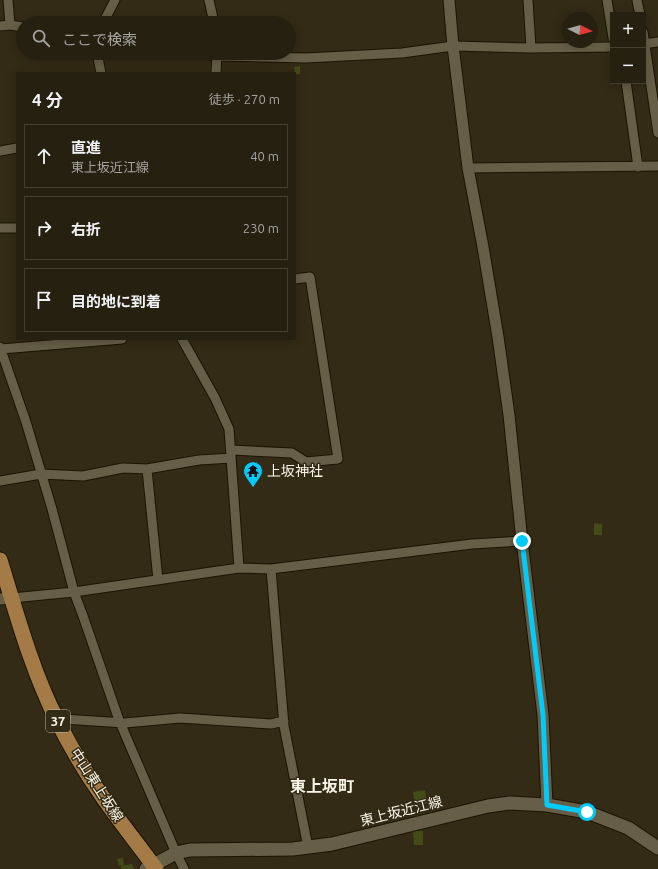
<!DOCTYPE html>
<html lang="ja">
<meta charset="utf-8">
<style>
:root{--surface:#262010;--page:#2e2819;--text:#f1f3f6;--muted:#a4a39f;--line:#423e30}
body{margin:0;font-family:Ubuntu,"Noto Sans JP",sans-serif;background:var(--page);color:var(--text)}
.controls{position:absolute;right:12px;top:12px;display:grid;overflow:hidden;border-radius:0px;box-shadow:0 2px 10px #0003}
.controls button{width:36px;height:36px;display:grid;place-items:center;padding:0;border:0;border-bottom:1px solid var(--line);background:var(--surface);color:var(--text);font:20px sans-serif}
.compass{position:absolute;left:562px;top:12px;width:36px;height:36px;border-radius:50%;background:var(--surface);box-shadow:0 2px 10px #0003;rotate:95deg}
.stop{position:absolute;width:12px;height:12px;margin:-9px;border:3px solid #02cbf9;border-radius:50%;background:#fff}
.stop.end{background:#02cbf9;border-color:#fff;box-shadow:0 1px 4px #0008}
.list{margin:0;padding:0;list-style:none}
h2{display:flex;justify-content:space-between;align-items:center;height:52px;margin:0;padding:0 16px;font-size:17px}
h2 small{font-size:13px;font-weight:400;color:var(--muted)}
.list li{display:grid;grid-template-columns:26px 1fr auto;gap:12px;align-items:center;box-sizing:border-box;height:64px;margin:0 8px 8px;padding:0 8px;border:1px solid var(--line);border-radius:0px}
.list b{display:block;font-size:15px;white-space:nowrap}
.list p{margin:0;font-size:13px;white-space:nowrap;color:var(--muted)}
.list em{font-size:13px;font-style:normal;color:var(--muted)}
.icon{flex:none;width:22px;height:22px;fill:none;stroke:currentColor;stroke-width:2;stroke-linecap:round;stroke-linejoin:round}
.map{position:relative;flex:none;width:658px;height:869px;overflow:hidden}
.search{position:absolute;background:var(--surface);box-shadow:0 2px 10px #0003;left:16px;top:16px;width:280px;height:44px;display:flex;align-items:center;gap:10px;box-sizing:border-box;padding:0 14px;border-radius:22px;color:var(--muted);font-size:15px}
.panel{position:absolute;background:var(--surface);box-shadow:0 2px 10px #0003;left:16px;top:72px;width:280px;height:268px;border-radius:0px}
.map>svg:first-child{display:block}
</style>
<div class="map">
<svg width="658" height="869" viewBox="0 0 658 869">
<rect width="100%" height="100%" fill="#332b15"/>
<!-- building -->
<path fill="#434b17" d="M300,66V74H295L294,67Z
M594,523L602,524V535H594Z
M425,790L427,803L415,805L413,792Z
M413,831H423V845H414Z
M123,858L124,865L119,866L117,859Z
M132,864L134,869H121V866Z"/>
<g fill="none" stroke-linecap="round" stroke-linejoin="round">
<defs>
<path id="minor" d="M8,0L10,25
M209,0L214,23
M528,0L531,48
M607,0L613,38
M637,0L640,15
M103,23L115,0
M0,26L10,25L23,27
M643,32L658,133
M643,44L658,42
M97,53L101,73
M194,53L218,56L306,58L402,53L453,46L531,48L613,47
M216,73L217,53
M626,81L638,167
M0,151L17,148
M468,168L658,166
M0,228H17
M182,339L215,398L229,429L239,568
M0,347L26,422L52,509L74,592L83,616L119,720L176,853L184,869
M1,349L122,339
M231,450L292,453L306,462L338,459L310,277L295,279
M0,481L41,474L83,476L123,468L147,469
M271,569L284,726L308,847
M158,580L147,469L199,460L231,458
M12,598L74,592L239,568L271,569L472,544L522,541
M54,720L63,719L125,723L180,718L271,724L284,721"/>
<path id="tertiary" d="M449,0L453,46L468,168L483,247L498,337L509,415L522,541L543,715L547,805
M0,599L12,598"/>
<path id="secondary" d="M146,869L176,853L190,850L293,849L332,844L488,806L510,803L547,805L587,812L628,828L658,848"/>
<path id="primary" d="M0,560C16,612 32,671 57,720C70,746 85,772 102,796C119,821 138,844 156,869"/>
</defs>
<!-- minor casing -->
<use href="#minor" stroke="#1b1401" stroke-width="11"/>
<!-- tertiary casing -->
<use href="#tertiary" stroke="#1b1401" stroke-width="13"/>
<!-- secondary casing -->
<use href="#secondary" stroke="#1b1401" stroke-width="15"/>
<!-- primary casing -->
<use href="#primary" stroke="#1b1401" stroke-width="17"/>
<!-- minor -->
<use href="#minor" stroke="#665e46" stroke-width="9"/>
<!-- tertiary -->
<use href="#tertiary" stroke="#665e46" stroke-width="11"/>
<!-- secondary -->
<use href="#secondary" stroke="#665e46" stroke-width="13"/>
<!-- primary -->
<use href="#primary" stroke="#a47a47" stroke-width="15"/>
</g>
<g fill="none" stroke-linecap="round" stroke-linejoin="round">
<!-- route -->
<path stroke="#02cbf9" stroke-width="5" d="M522,541L543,715L547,805L587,812"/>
</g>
<!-- icons -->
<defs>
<symbol id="temple-pin" viewBox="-11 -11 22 30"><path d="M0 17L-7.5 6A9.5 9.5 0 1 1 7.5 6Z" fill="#02cbf9" stroke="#332b15"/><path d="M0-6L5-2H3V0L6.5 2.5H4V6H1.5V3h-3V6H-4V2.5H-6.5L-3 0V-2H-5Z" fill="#111"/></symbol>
</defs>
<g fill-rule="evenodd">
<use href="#temple-pin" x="242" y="460" width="22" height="30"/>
</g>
<g text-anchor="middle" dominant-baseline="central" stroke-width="3" stroke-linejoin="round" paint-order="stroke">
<!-- shield labels -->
<rect fill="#332b15" stroke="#beb8a8" stroke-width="1" x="46" y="710" width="24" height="22" rx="3"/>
<g font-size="13" font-weight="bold" fill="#f9f4e7">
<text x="58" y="721">37</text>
</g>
<!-- poi labels -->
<g font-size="14" fill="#f9f4e7" stroke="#332b15" text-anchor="start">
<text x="267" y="471">上坂神社</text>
</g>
<!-- street labels -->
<g font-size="14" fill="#f9f4e7" stroke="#332b15">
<text transform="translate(97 785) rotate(57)">中山東上坂線</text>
<text transform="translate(401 811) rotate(-14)">東上坂近江線</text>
</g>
<!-- quarter labels -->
<g font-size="16" font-weight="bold" fill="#f9f4e7" stroke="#332b15">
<text x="322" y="786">東上坂町</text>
</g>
</g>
</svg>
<div class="controls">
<button>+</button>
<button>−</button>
</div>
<svg class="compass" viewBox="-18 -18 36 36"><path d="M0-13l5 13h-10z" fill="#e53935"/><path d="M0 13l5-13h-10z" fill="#a4a39f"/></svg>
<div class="stop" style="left:587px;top:812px"></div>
<div class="stop end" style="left:522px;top:541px"></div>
<div class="search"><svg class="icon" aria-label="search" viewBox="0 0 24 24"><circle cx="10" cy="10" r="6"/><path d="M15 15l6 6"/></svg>ここで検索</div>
<section class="panel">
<h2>4 分<small>徒歩 · 270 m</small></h2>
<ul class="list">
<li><svg class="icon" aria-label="ahead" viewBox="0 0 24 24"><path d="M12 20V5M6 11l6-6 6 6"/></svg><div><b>直進</b><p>東上坂近江線</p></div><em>40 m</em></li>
<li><svg class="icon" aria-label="right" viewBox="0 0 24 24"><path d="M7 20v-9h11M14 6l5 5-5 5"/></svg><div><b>右折</b></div><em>230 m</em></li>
<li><svg class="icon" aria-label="arrive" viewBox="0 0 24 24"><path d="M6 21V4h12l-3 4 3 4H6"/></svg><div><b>目的地に到着</b></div></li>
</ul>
</section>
</div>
